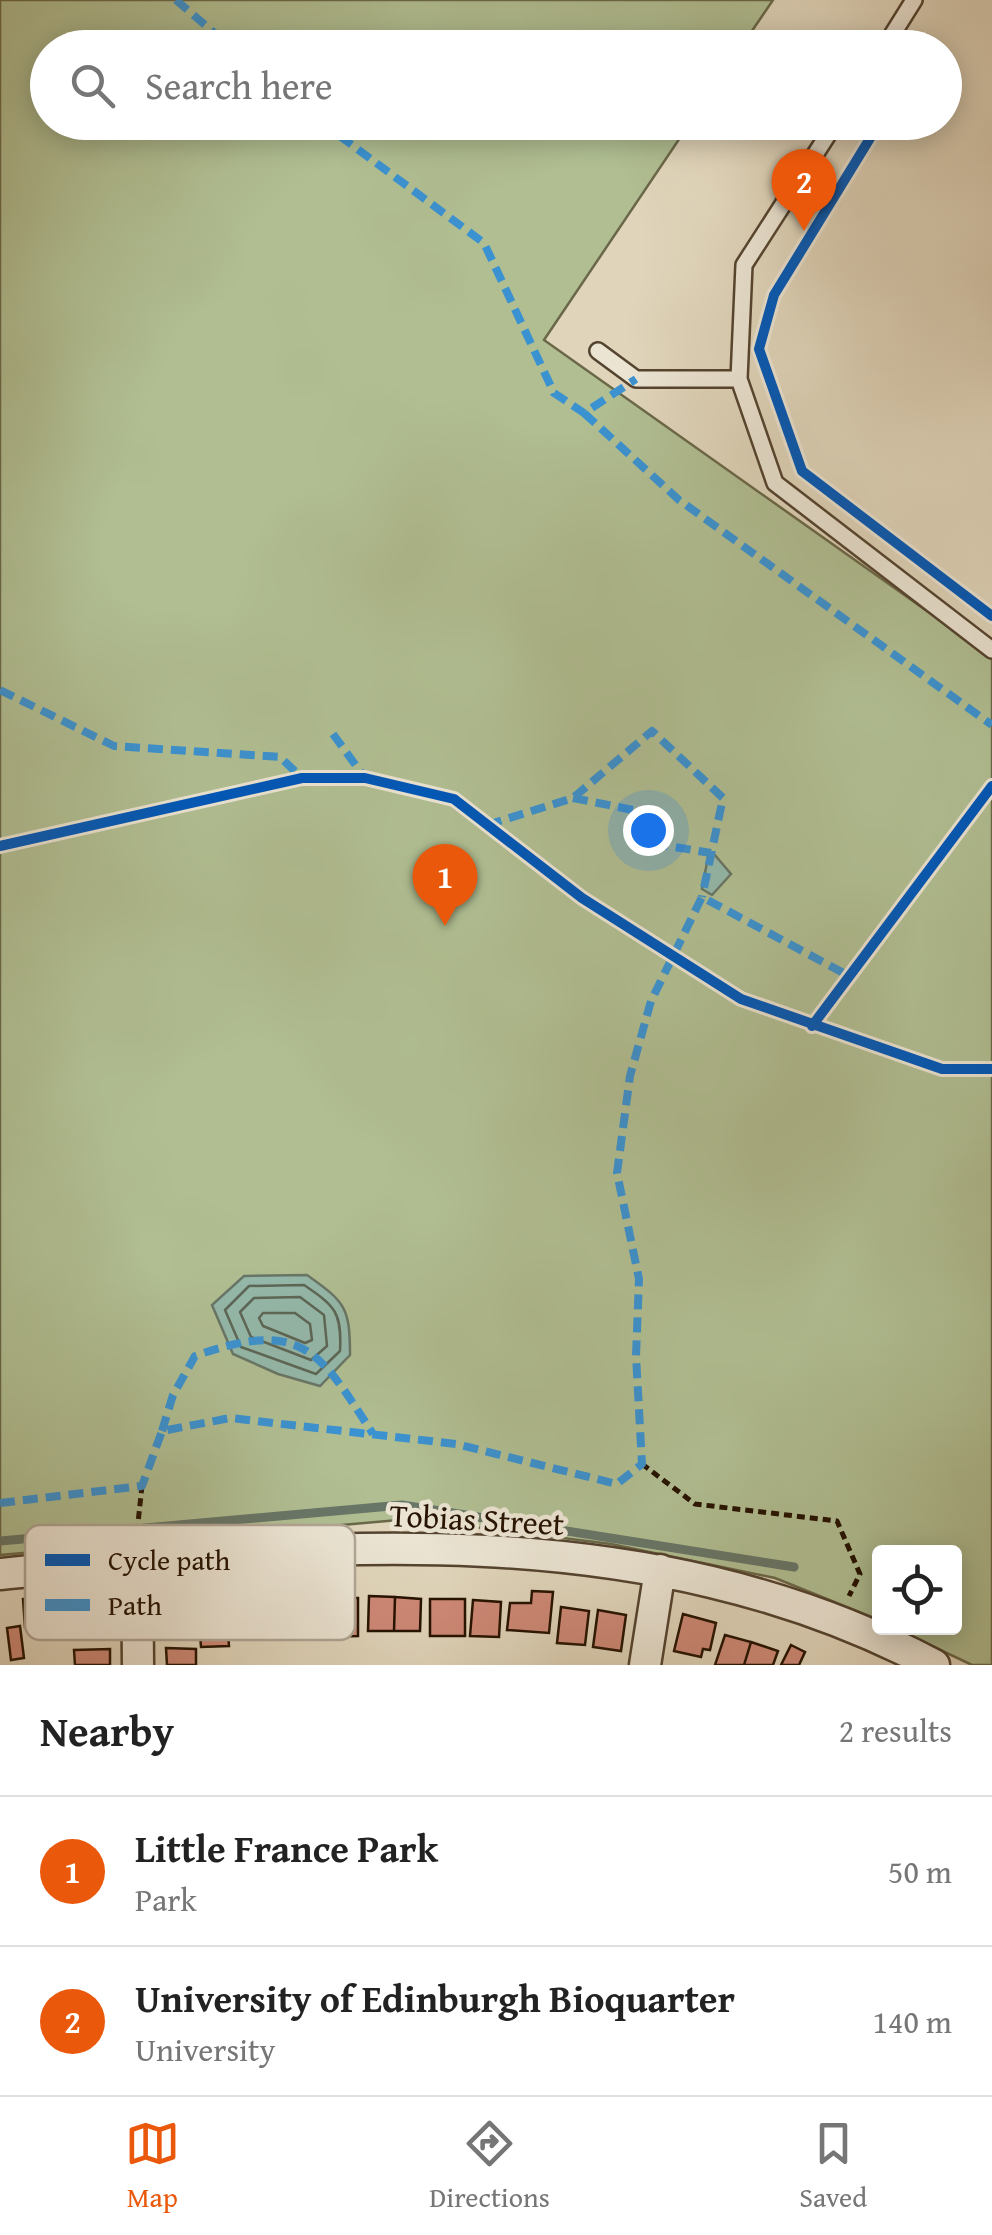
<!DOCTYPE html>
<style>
:root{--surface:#fff;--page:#f6f6f6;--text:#222;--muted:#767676;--line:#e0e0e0;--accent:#ea580c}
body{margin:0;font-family:"Gentium Book Plus",serif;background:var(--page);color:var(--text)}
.controls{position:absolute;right:30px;bottom:30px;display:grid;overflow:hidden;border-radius:10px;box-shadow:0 5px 25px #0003}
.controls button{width:90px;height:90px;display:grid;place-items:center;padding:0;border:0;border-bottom:2px solid var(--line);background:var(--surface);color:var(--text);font:50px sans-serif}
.you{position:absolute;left:648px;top:830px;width:35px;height:35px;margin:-25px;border:8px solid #fff;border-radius:50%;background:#1a73e8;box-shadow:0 0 0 15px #1a73e833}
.badge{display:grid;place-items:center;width:65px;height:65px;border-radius:50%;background:var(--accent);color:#fff;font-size:32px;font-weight:700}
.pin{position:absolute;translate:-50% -82px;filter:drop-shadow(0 2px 5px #0008)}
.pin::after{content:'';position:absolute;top:52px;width:35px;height:30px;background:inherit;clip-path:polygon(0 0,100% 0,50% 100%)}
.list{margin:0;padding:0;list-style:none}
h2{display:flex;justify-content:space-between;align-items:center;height:130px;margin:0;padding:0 40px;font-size:42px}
h2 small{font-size:32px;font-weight:400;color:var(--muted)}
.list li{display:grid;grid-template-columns:65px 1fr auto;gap:30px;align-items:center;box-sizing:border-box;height:150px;padding:0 40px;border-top:2px solid var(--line)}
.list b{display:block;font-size:38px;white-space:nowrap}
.list p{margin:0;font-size:32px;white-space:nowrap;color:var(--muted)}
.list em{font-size:32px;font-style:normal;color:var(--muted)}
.icon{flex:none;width:55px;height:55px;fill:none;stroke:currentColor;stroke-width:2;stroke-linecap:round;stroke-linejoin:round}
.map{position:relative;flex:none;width:992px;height:1665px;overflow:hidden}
.search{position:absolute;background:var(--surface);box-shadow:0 5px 25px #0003;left:30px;right:30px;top:30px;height:110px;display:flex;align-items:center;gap:25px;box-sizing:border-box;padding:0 35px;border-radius:55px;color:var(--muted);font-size:38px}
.sheet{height:430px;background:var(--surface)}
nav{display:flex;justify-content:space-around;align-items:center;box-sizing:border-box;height:140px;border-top:2px solid var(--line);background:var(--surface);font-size:28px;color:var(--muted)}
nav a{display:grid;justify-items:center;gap:5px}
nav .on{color:var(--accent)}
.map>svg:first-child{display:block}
</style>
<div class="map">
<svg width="992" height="1665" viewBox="0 0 992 1665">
<rect width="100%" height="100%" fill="#e0d5bb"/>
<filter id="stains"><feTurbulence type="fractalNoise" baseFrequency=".002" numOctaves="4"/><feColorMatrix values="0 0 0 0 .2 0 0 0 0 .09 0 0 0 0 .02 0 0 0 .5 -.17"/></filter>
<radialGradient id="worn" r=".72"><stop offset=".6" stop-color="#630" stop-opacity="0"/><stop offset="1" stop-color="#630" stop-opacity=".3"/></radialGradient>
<!-- green -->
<path fill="#b0be92" stroke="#6a6849" stroke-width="2.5" d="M0,0H773L741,47L48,48V122L690,123L544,340L992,657V1665H972L894,1628H954V1552H880L879,1620L775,1578L611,1544L410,1519L0,1555Z"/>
<!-- water -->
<path fill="#94b9ab" stroke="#687667" stroke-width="2.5" d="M714,854L731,874L712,895L702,889L708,857Z
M307,1275C345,1302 350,1307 350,1355L320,1386L278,1374L233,1354L212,1305L244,1276Z"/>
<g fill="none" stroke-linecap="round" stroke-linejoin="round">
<!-- shore -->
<path stroke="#5c6656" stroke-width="2.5" d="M304,1285C335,1306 342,1312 340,1351L316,1374L241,1347L225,1310L249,1286Z
M254,1298L300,1297L324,1315L327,1346L311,1360L251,1337L240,1312Z
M263,1313H295L310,1324L312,1340L305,1343L263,1326L259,1318Z"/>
<!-- stream -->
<path stroke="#687667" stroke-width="9" d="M0,1541L402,1505L794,1567"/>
</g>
<!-- building -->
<path fill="#ce8977" stroke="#251200" stroke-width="2.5" d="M532,1591L553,1592L549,1633L507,1630L510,1603H531Z
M60,1594L63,1622L25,1627L23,1599Z
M369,1596L395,1597L394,1631H368Z
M395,1597L421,1599L420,1631H394Z
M338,1598H358V1636L325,1637L324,1599Z
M430,1599H465V1636H430Z
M473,1600L501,1602L499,1637L470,1636Z
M561,1607L589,1611L585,1645L557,1643Z
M598,1610L626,1615L621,1651L593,1647Z
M683,1614L716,1623L710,1650L703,1649L701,1657L674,1651Z
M20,1626L24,1658L11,1660L7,1628Z
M228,1632L229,1646L201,1647L200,1634Z
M725,1635L751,1642L744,1665H715Z
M751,1642L778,1651L773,1665H744Z
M791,1645L805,1652L799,1665H781Z
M166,1648L196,1649V1665H167Z
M110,1649V1665H75L74,1650Z"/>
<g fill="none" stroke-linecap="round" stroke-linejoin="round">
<defs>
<path id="service" d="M884,48L914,0
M836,122L744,265L739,379L775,483L992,650
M598,351L636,379H739"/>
<path id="minor" d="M137,1561L138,1665
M0,1574C315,1544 643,1511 934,1665
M645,1665L660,1570"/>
</defs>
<!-- service casing -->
<use href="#service" stroke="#54432f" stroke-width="20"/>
<!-- minor casing -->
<use href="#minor" stroke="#54432f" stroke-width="35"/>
<!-- path -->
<path stroke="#251200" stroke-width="5" stroke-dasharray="8 5" stroke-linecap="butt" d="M642,1464L695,1504L837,1521L860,1574L849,1596
M137,1532L142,1486
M71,1596L74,1634H110"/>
<!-- service -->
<use href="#service" stroke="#ebe4d3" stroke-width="15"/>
<!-- minor -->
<use href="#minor" stroke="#ebe4d3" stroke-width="30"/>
<!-- quiet -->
<path stroke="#3b92d0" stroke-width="8" stroke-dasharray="15 8" stroke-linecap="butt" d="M176,0L232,48
M321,122L484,243L554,393L584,413L636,379
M584,413L679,500L992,725
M0,690L114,746L280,757L302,778
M333,734L365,778
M573,798L648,813L644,842L711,853
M487,825L573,798L652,731L723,798L702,897
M162,1431L173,1395L195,1356C302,1318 319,1350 373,1434
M0,1503L142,1486L162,1431L230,1418L456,1444L617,1484L642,1464L636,1356L639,1279L617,1173L630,1076L651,1001L702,897L849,976"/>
<defs>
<path id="cycleway" d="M880,122L774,295L759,349L802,471L992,616
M0,846L302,778H365L454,799L582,898L741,999L942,1069H992
M812,1026L992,786"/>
</defs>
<!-- cycleway casing -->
<use href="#cycleway" stroke="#ebe4d3" stroke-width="16"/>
<!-- cycleway -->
<use href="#cycleway" stroke="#0057b8" stroke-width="10"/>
</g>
<g text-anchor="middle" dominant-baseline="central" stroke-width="9" stroke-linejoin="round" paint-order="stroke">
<!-- street labels -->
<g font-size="32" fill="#251200" stroke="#ebe4d3">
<text transform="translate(477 1519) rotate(3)">Tobias Street</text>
</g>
</g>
<!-- legend -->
<rect x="25" y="1525" width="330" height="115" rx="15" fill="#ebe4d3" stroke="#b0a594" stroke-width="2.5"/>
<rect x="45" y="1554" width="45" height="12" fill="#0057b8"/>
<rect x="45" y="1599" width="45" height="12" fill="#3b92d0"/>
<g font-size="28" fill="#251200">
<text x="108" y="1570">Cycle path</text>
<text x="108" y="1615">Path</text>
</g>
<rect width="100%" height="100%" filter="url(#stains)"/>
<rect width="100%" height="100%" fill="url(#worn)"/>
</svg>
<div class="controls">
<button><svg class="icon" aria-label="locate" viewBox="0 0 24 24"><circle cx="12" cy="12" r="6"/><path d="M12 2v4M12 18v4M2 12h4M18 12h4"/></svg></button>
</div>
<div class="you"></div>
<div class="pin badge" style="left:445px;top:926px">1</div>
<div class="pin badge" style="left:804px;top:231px">2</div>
<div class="search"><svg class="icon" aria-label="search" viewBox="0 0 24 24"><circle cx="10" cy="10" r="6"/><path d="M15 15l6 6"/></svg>Search here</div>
</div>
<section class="sheet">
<h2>Nearby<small>2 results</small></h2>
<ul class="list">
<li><span class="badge">1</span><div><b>Little France Park</b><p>Park</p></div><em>50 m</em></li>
<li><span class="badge">2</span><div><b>University of Edinburgh Bioquarter</b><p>University</p></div><em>140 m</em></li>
</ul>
</section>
<nav>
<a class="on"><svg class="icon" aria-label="map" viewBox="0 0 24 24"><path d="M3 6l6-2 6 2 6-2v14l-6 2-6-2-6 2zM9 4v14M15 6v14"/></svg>Map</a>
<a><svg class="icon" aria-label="directions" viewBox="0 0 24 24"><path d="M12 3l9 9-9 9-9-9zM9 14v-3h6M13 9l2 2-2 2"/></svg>Directions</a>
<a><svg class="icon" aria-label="saved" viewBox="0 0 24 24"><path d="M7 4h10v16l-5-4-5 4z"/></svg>Saved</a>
</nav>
